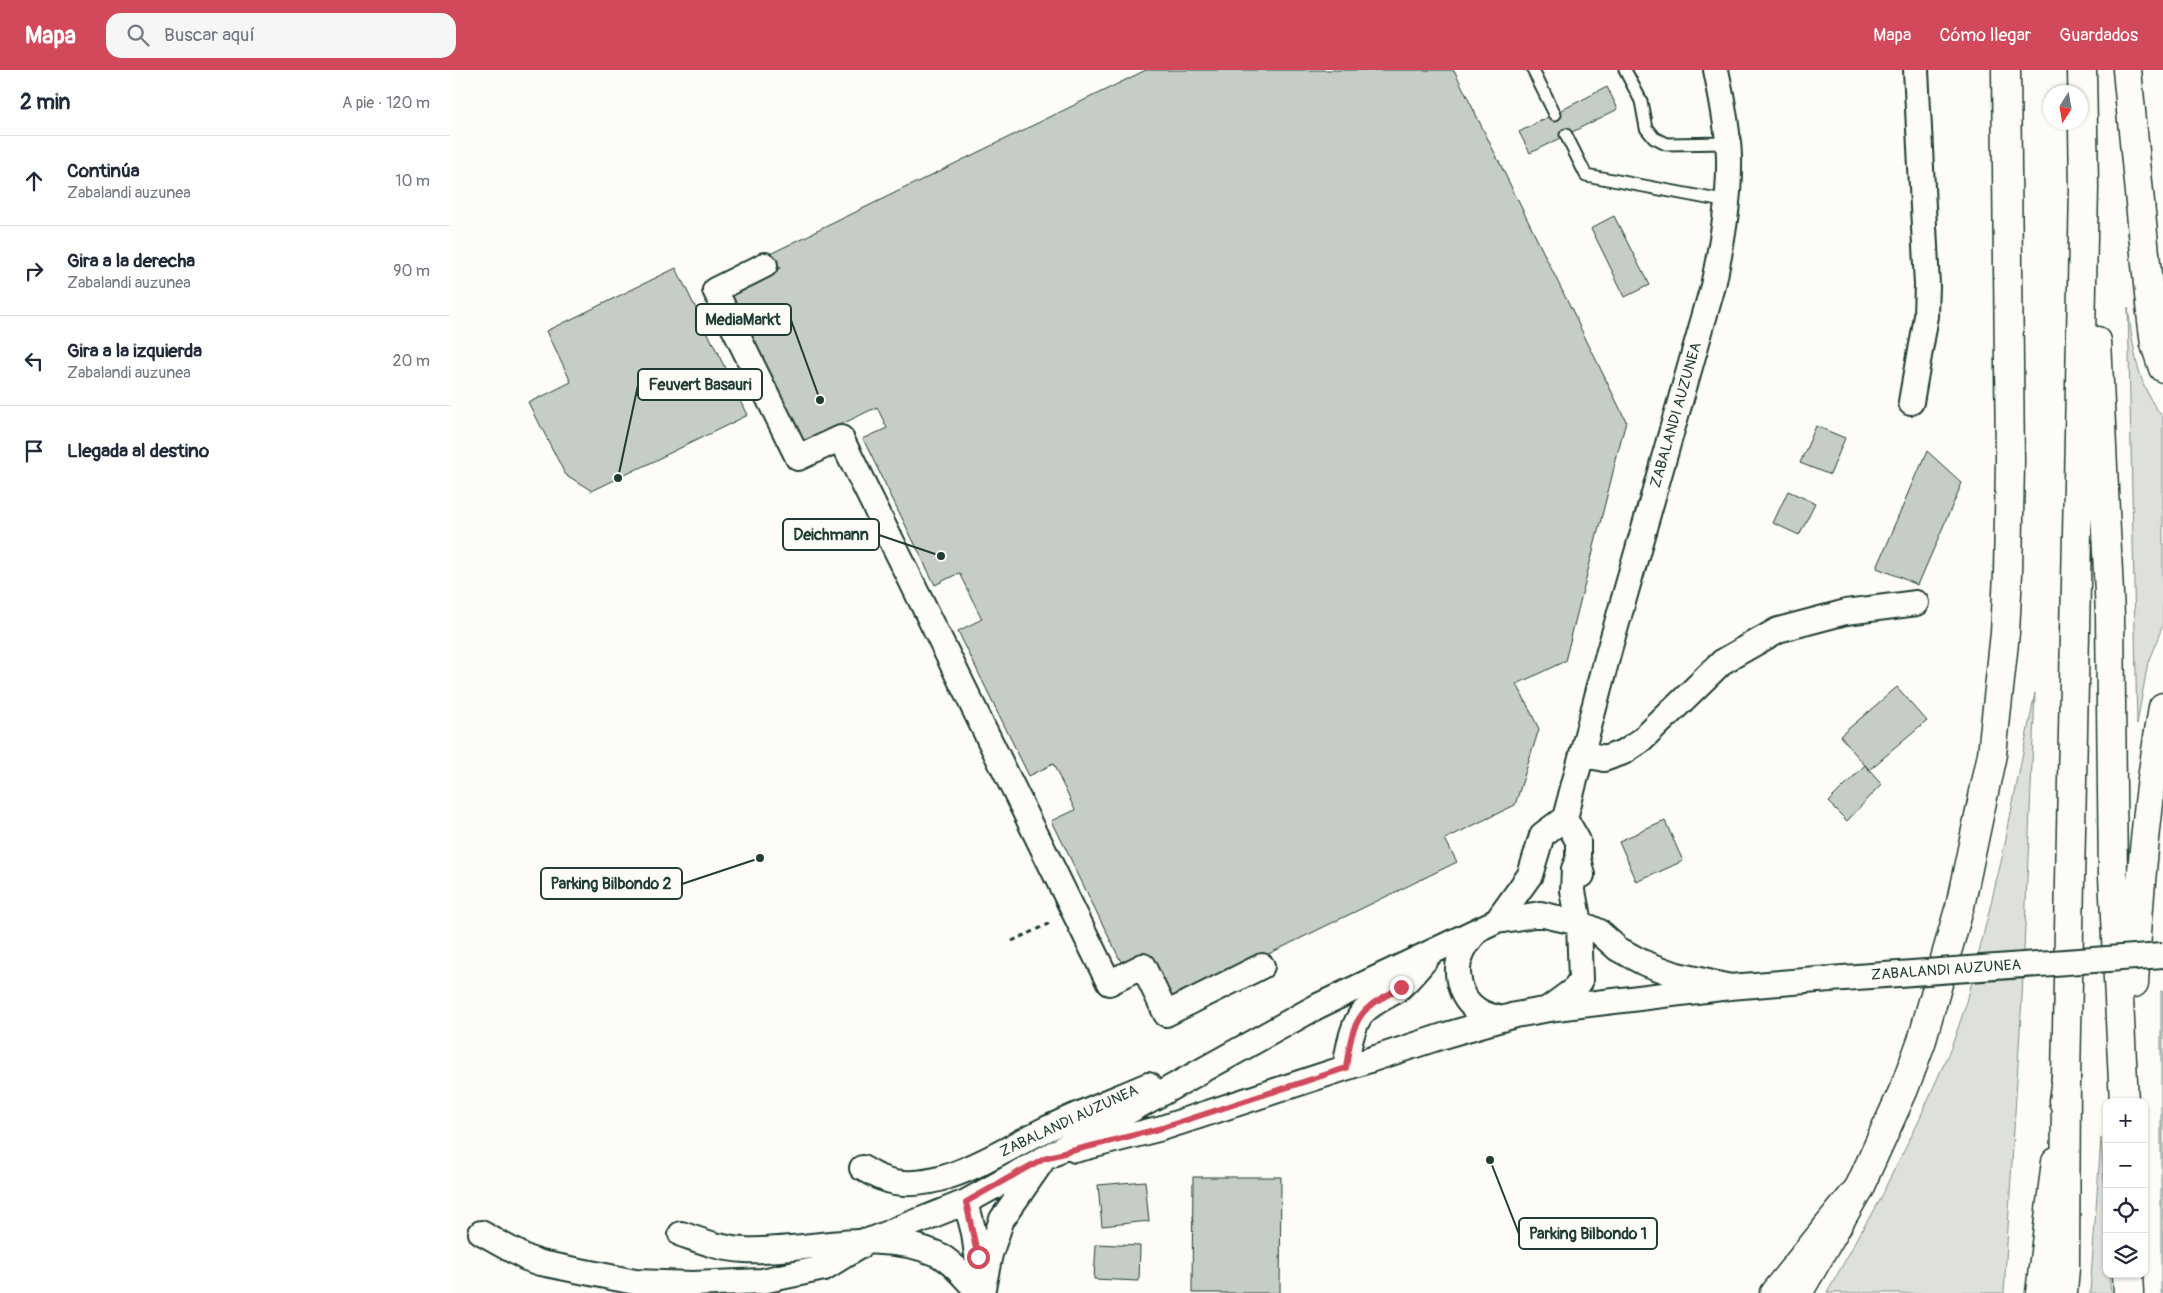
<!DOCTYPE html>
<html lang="es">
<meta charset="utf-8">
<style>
:root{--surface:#fff;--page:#f6f6f7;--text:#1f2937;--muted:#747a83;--line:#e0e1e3;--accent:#d1495b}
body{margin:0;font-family:Pangolin,sans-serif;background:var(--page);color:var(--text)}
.controls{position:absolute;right:15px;bottom:15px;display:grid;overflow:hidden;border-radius:10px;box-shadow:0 1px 4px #0004}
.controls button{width:45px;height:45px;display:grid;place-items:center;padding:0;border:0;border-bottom:1px solid var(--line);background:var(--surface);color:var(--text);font:25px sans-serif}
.compass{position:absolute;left:1593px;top:15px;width:45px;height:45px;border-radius:50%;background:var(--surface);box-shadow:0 1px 4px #0004;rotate:191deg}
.stop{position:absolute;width:15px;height:15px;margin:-11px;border:4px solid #d1495b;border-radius:50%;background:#fff}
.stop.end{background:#d1495b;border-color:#fff;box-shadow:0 1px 5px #0008}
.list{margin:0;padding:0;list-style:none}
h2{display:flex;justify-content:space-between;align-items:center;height:65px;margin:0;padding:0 20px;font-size:21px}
h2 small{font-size:16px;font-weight:400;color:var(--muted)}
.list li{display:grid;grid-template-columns:32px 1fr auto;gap:15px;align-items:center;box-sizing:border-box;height:90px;padding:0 20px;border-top:1px solid var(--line)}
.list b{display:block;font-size:19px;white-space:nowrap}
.list p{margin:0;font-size:16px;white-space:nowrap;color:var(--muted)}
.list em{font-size:16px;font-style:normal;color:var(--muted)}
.icon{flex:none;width:28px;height:28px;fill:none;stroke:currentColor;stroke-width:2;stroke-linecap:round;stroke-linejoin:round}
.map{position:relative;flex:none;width:1713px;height:1223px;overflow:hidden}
header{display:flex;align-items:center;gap:30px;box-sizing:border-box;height:70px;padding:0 25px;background:var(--accent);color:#fff}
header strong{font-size:24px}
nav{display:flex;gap:28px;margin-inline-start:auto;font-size:18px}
.search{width:350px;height:45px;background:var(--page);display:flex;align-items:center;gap:12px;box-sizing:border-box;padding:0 18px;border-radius:15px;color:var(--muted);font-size:19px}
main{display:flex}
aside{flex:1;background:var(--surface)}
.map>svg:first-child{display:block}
</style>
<header>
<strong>Mapa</strong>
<div class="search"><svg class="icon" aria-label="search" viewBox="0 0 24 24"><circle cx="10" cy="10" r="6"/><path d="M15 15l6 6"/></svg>Buscar aquí</div>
<nav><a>Mapa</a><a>Cómo llegar</a><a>Guardados</a></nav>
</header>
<main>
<aside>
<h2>2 min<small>A pie · 120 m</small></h2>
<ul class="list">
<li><svg class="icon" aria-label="ahead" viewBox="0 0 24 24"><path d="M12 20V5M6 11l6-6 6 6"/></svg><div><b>Continúa</b><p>Zabalandi auzunea</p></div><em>10 m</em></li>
<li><svg class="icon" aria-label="right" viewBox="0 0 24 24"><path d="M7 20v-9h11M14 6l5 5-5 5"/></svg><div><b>Gira a la derecha</b><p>Zabalandi auzunea</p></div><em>90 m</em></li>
<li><svg class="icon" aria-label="left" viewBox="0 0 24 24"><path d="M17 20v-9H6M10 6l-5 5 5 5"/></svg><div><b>Gira a la izquierda</b><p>Zabalandi auzunea</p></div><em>20 m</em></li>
<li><svg class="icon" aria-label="arrive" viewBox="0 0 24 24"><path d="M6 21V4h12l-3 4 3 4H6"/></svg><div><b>Llegada al destino</b></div></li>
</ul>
</aside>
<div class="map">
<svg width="1713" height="1223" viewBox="0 0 1713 1223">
<rect width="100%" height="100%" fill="#fdfcf7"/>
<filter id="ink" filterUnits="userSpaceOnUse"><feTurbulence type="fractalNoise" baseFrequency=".02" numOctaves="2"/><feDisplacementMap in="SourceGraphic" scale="10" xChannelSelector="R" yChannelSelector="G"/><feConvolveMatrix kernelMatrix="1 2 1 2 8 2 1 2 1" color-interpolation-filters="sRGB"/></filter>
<g filter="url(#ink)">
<!-- green -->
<path fill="#dde0db" stroke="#7e8e88" d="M1678,238C1683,274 1687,318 1713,347V555L1698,592L1687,654Z
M1585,623L1572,928L1554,1223H1377L1429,1130L1468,1052L1501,978L1517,932L1552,788Z
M1711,920H1713V1223H1711Z
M1651,1068L1657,1154V1204H1660L1662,1223H1640Z"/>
<!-- building -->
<path fill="#c6cdc7" stroke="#1f3d34" d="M696,0H1004L1176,351L1115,591L1067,614L1089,659L1065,735L995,769L1007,792L720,932L697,884L673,896L602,751L625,740L603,694L579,706L508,561L532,549L509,503L485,515L413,369L437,358L427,337L353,373L281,225L330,198L322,183Z
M1157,17L1168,39L1080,83L1069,62Z
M1164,146L1199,215L1175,227L1141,158Z
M226,198L298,345L142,421L115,404L79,333L121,312L97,261Z
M1366,356L1395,368L1380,405L1350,393Z
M1477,381L1512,413L1468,515L1427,498Z
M1338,421L1365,433L1349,465L1323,453Z
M1447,617L1477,651L1419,700L1390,666Z
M1415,695L1432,714L1397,751L1378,732Z
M1215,751L1233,791L1187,812L1169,771Z
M743,1107H831L830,1223H742Z
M695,1111L699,1151L652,1156L648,1115Z
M646,1174L690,1176L689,1211L644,1209Z"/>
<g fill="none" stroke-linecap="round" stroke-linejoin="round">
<defs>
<path id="lane" d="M1083,0L1105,44
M1175,0L1191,31L1196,58L1204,68L1216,74L1278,73
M1116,65L1136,105L1278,132"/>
<path id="street" d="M315,195L265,220L348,388L391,368L659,913L693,896L716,944L812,896
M1461,332L1476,246L1477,215L1466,0
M1132,684L1154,689L1174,682L1192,670L1272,592L1328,560L1396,542L1467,533
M1115,748L1128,771V789L1132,805
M1047,851L1080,805L1092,765L1115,748L1159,581L1263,216C1272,173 1280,130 1279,87C1278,58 1272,28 1266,0
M1027,861C1022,867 1015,875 1012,883C1003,901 1010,928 1026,939C1034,945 1043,947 1052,949
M1099,938L1125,919L1131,910L1129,853L1123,821L1124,799L1128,789
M895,998C898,981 901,960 910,946C919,933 936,928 948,919C959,910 968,898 977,888
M625,1080L712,1058L996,965L1065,945L1106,938L1280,917L1393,908
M412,1098C418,1101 425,1106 432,1108C481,1129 550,1082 592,1061C627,1044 663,1030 698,1015
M516,1132L524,1163L530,1207
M31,1163L76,1188L91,1193L185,1212L243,1214L312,1211L374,1198L418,1171L516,1132L868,936L1047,851L1090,844L1129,853L1149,862L1168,879L1192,892L1227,905L1280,917
M231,1164C252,1171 272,1179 294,1180C355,1183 429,1157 487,1184C503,1192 517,1210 529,1223
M532,1223L540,1184L552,1149L591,1093"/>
<path id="primary" d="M1677,0L1700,235L1705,274L1713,298
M1647,271L1660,545L1663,806L1674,1032
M1684,913C1689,820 1697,728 1713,637
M1613,1031L1616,1008L1634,117L1632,0
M1678,1204L1679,1223
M1348,1223L1409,1118L1454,1019L1472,970L1510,836L1542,684L1555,563L1558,503L1560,392L1556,0
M1590,1223L1606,1091"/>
<path id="highway" d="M1324,1223L1409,1118
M1613,1223L1615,1198L1616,1008"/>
</defs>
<!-- lane casing -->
<use href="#lane" stroke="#1f3d34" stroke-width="15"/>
<!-- street casing -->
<use href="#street" stroke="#1f3d34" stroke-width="28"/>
<!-- primary casing -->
<use href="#primary" stroke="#1f3d34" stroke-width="31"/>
<!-- highway casing -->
<use href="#highway" stroke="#1f3d34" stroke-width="31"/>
<!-- path -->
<path stroke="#1f3d34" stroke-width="3" stroke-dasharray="5 4" stroke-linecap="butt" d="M562,871L600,853"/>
<!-- lane -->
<use href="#lane" stroke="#fdfcf7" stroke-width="11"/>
<!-- street -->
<use href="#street" stroke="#fdfcf7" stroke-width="24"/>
<!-- primary -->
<use href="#primary" stroke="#fdfcf7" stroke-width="28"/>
<!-- highway -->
<use href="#highway" stroke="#fdfcf7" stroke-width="28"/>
<defs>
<path id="street-bridge" d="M1393,908L1713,885"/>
</defs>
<!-- street-bridge casing -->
<use href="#street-bridge" stroke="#1f3d34" stroke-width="28" stroke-linecap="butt"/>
<!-- street-bridge -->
<use href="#street-bridge" stroke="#fdfcf7" stroke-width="24"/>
</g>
</g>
<g fill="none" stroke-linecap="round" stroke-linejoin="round" filter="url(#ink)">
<!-- route -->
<path stroke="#d1495b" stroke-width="6" d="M528,1187L516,1132L594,1088L712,1058L896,998C899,976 902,950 920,936C929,928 941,924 951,917"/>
</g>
<g text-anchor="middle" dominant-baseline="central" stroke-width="4" stroke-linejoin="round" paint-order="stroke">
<!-- street labels -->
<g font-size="15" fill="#1f3d34" stroke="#fdfcf7">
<text transform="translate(1226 345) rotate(-74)">ZABALANDI AUZUNEA</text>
<text transform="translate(1496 900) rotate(-4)">ZABALANDI AUZUNEA</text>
<text transform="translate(619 1051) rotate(-25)">ZABALANDI AUZUNEA</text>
</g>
</g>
<!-- callouts -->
<path fill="none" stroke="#1f3d34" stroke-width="2" d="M370 330L341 250M168 408L188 315M491 486L429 465M310 788L232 814M1040 1090L1069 1164"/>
<g fill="#1f3d34" stroke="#fdfcf7" stroke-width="2">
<circle cx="370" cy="330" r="5"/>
<circle cx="168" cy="408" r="5"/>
<circle cx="491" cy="486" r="5"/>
<circle cx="310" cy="788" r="5"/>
<circle cx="1040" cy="1090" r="5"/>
</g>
<g fill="#fdfcf7" stroke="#1f3d34" stroke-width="2">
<rect x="246" y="234" width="95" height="31" rx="5"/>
<rect x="188" y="299" width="124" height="31" rx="5"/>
<rect x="333" y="449" width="96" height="31" rx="5"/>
<rect x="91" y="798" width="141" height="31" rx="5"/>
<rect x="1069" y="1148" width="138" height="31" rx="5"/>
</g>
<g font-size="16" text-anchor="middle" font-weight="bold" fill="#1f3d34">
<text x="293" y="255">MediaMarkt</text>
<text x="250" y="320">Feuvert Basauri</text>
<text x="381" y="470">Deichmann</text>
<text x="161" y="819">Parking Bilbondo 2</text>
<text x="1138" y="1169">Parking Bilbondo 1</text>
</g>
</svg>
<div class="controls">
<button>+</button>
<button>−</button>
<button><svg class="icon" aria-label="locate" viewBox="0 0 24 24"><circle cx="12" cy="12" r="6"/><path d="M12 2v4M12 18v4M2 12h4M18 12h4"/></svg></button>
<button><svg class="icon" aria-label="layers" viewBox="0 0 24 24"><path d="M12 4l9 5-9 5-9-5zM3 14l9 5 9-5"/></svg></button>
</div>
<svg class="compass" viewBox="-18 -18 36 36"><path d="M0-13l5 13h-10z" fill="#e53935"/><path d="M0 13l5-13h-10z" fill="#747a83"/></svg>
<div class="stop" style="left:528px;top:1187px"></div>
<div class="stop end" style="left:951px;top:917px"></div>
</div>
</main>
